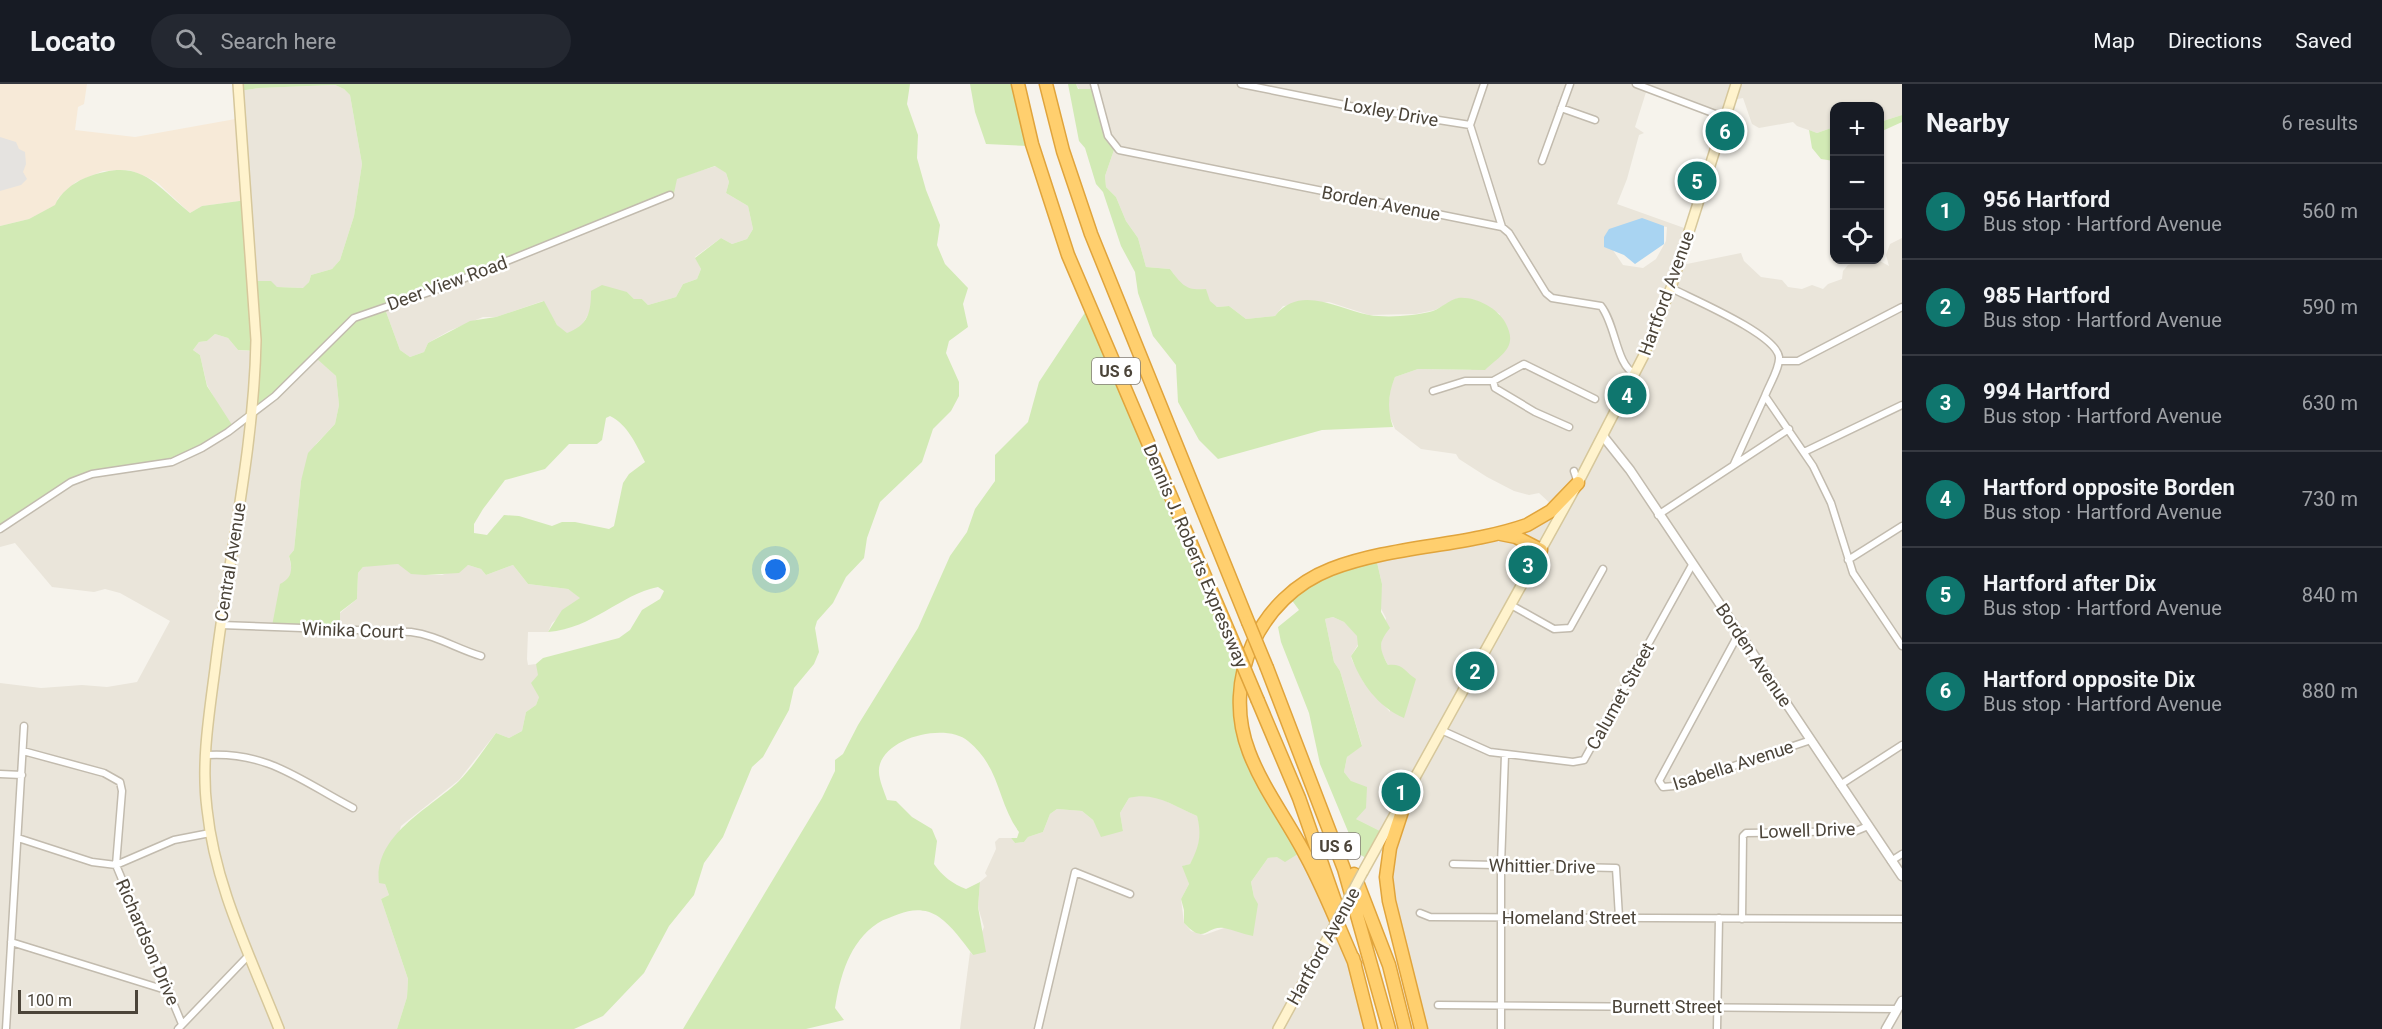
<!DOCTYPE html>
<meta charset="utf-8">
<style>
:root{--surface:#171b24;--page:#242831;--text:#f1f3f6;--muted:#9ea1a6;--line:#363941;--accent:#0f766e}
body{margin:0;font-family:Roboto,sans-serif;background:var(--page);color:var(--text)}
.controls{position:absolute;right:18px;top:18px;display:grid;overflow:hidden;border-radius:12px;box-shadow:0 2px 4px #0004}
.controls button{width:54px;height:54px;display:grid;place-items:center;padding:0;border:0;border-bottom:2px solid var(--line);background:var(--surface);color:var(--text);font:30px sans-serif}
.scale{position:absolute;left:18px;bottom:15px;width:120px;box-sizing:border-box;padding-left:6px;border:3px solid #4b4439;border-top:0;font-size:16px;line-height:21px;white-space:nowrap;color:#4b4439;-webkit-text-stroke:4px #fff;paint-order:stroke}
.you{position:absolute;left:776px;top:486px;width:21px;height:21px;margin:-15px;border:4px solid #fff;border-radius:50%;background:#1a73e8;box-shadow:0 0 0 9px #1a73e833}
.badge{display:grid;place-items:center;width:39px;height:39px;border-radius:50%;background:var(--accent);color:#fff;font-size:20px;font-weight:700}
.pin{position:absolute;translate:-50% -50%;border:3px solid #fff;box-shadow:0 2px 6px #0006}
.list{margin:0;padding:0;list-style:none}
h2{display:flex;justify-content:space-between;align-items:center;height:78px;margin:0;padding:0 24px;font-size:26px}
h2 small{font-size:20px;font-weight:400;color:var(--muted)}
.list li{display:grid;grid-template-columns:39px 1fr auto;gap:18px;align-items:center;box-sizing:border-box;height:96px;padding:0 24px;border-top:2px solid var(--line)}
.list b{display:block;font-size:22px;white-space:nowrap}
.list p{margin:0;font-size:20px;white-space:nowrap;color:var(--muted)}
.list em{font-size:20px;font-style:normal;color:var(--muted)}
.icon{flex:none;width:33px;height:33px;fill:none;stroke:currentColor;stroke-width:2;stroke-linecap:round;stroke-linejoin:round}
.map{position:relative;flex:none;width:1902px;height:945px;overflow:hidden}
header{display:flex;align-items:center;gap:36px;box-sizing:border-box;height:84px;padding:0 30px;background:var(--surface);border-bottom:2px solid var(--line)}
header strong{font-size:28px}
nav{display:flex;gap:33px;margin-inline-start:auto;font-size:21px}
.search{width:420px;height:54px;background:var(--page);display:flex;align-items:center;gap:15px;box-sizing:border-box;padding:0 21px;border-radius:33px;color:var(--muted);font-size:22px}
main{display:flex}
aside{flex:1;background:var(--surface)}
.map>svg:first-child{display:block}
</style>
<header>
<strong>Locato</strong>
<div class="search"><svg class="icon" aria-label="search" viewBox="0 0 24 24"><circle cx="10" cy="10" r="6"/><path d="M15 15l6 6"/></svg>Search here</div>
<nav><a>Map</a><a>Directions</a><a>Saved</a></nav>
</header>
<main>
<div class="map">
<svg width="1902" height="945" viewBox="0 0 1902 945">
<rect width="100%" height="100%" fill="#f6f3ec"/>
<!-- residential -->
<path fill="#eae5da" fill-rule="evenodd" d="M1076,0H1902V31L1880,38V22H1834V43L1817,49L1797,42L1793,38L1759,44L1752,40L1743,14L1732,16L1724,33L1647,5L1635,43L1644,49L1639,51L1627,95L1617,120L1687,145L1677,182L1741,169L1744,177L1761,193L1782,196L1788,203L1802,205L1812,201L1823,205L1828,200L1842,195L1843,187L1848,181L1863,176H1878L1889,182L1886,171L1890,160L1902,154V945H1418L1385,806L1404,717L1382,748L1356,735L1351,697L1344,688L1347,673L1362,661L1340,587L1334,578L1325,535L1333,533L1344,538L1358,552L1359,559L1351,572L1352,576L1364,599L1390,628L1388,581L1380,566L1386,534L1379,521L1382,500L1376,474L1500,448L1553,422L1539,409L1529,411L1514,407L1487,393L1459,375L1456,370L1421,365L1395,345L1388,328L1390,305L1395,293L1418,285L1471,286L1500,230L1476,217L1458,214L1435,226L1416,230L1369,231L1329,218L1283,222L1275,232L1246,235L1229,222L1217,223L1183,203L1170,185L1146,183L1138,154L1126,137L1116,113L1106,103L1105,92L1115,63ZM1649,140L1667,143L1666,157L1656,175L1643,184L1623,181L1604,153Z
M335,1L344,5L350,11L362,80L354,132L340,176L332,185L311,191L309,198L304,204L277,203L253,197L239,7L259,4Z
M716,82L726,89L729,98L726,109L748,122L753,145L747,155L732,160L721,154L695,173L701,185L697,195L683,200L676,213L648,221L642,215H634L627,208L591,207V226L580,244L566,250L557,241L543,217L496,233H483L449,247L428,259L424,268L410,273L400,266L385,225L680,93Z
M215,250L228,254L238,266L317,274L336,292L339,321L335,340L316,360L301,397L294,466L289,472L292,487L287,496L340,529L357,515L358,489L363,483L373,481L398,480L425,491H442L468,481L481,485L486,491L513,481L528,500L568,505L581,514L552,539L548,548H528L527,575L528,581L536,580L538,584L539,613L536,621L526,628L522,647L509,654L496,649L459,696L401,742L385,800L389,811L381,815L408,895L407,913L397,945H0V599L41,604L82,601L107,603L137,598L170,537L120,509L105,505L94,508L52,503L15,459L0,463V446L53,409L224,331L207,301L200,271L193,266L199,258L207,257Z
M1143,710L1153,711L1197,732L1201,747L1197,767L1190,780L1183,782L1189,800L1181,815L1184,839L1191,847L1204,851L1224,844L1254,813L1251,798L1268,774L1301,768L1338,840L1367,945H960L970,868L973,871L984,843L978,823L980,798L987,792L985,789L996,765L995,758L999,754H1011L1015,759L1024,758L1028,753L1043,748L1050,730L1057,725L1082,727L1093,736L1096,742L1123,747L1120,729L1129,714Z"/>
<!-- commercial -->
<path fill="#f7ead8" d="M0,0H87L84,20L78,23L75,46L135,53L241,34L247,116L202,122L190,129L158,99L147,93L129,86L103,87L76,98L58,114L56,121L29,135L0,142Z"/>
<!-- green -->
<path fill="#d2eab5" fill-rule="evenodd" d="M239,0H910L907,20L918,51L917,74L926,106L940,141L937,161L945,180L968,204L963,220L968,243L949,257L946,269L959,298V312L951,327L933,345L922,378L880,418L867,454L864,474L846,493L833,519L817,537L815,544L819,568L814,580L794,604L789,626L763,673L752,683L723,753L704,779L694,811L669,842L644,889L603,932L574,945H397L407,913L408,895L381,815L389,811L385,800L379,799C373,751 431,724 459,697C473,683 484,665 496,649L509,654L522,647L526,628L536,621L539,613L531,599L538,591L536,580L543,574L619,554L630,546L642,526L660,515L664,507L658,503C619,511 594,544 548,548L562,526L580,514L568,505L528,500L513,481L486,491L481,485L468,481L459,489L425,491L411,490L398,480L363,483L358,489L357,515L340,528V545L272,542L280,500C292,494 293,485 289,472L294,466L301,397L308,369L335,340L339,321L336,292L316,274L254,329L256,267L238,266L228,254L215,250L207,257L199,258L193,266L200,271L207,302L234,344L182,375L83,394L0,446V142L29,135L55,121C60,109 73,99 85,94C140,73 151,97 190,129L202,122L247,116L253,197H271L277,203L303,204L309,198L311,191L332,185L340,176L354,132L362,80L350,11L344,5L335,1L259,4L239,7ZM715,82L726,89L729,98L726,109L748,122L753,145L747,155L732,160L721,154L695,174L701,185L697,195L683,200L676,213L648,221L642,215H634L627,208L602,201L591,207C591,229 588,241 567,249L557,241L544,217L496,233L470,237L428,259L424,268L410,273L400,266L385,225L666,114L674,109L677,95ZM610,332C628,341 636,360 645,378L629,390L623,399L614,442L609,445L575,438H562L552,442L519,432L504,431L487,451L474,449V440L483,425L505,396L545,385L569,360H597L602,356L606,334Z
M970,0H1016L1029,62L986,60L975,28Z
M1068,0H1076L1078,5H1096L1101,28L1115,63L1105,92L1106,103L1116,113L1126,137L1138,154L1146,183L1170,185C1182,201 1186,207 1206,205L1210,217L1217,223L1229,222L1246,235L1275,232C1300,200 1337,225 1369,231C1387,234 1415,232 1433,227C1441,224 1449,216 1458,214C1475,212 1497,224 1505,238C1519,263 1502,270 1485,286L1418,285L1395,293C1388,310 1387,325 1393,343L1322,346L1218,375L1199,356L1178,318L1176,281L1153,252L1138,209L1135,188L1121,162L1103,108L1096,100L1085,64L1079,57Z
M1902,31V38L1880,48V38Z
M1834,43V77L1821,75L1812,64L1809,46L1817,49Z
M1086,227L1240,581L1237,638L1301,768L1285,778L1277,773L1268,774L1251,798L1254,813L1258,820L1253,852C1243,850 1233,846 1224,844C1206,841 1205,862 1184,839V826L1181,815L1189,800L1182,782L1190,780C1199,763 1202,751 1197,732C1174,722 1154,707 1129,714L1120,729L1123,747L1101,753L1093,736L1082,727L1057,725L1050,730L1043,748L1028,753L1024,758L1015,759L1011,754H1017L1019,748C997,718 1001,684 968,657C947,639 889,652 880,680C876,691 884,706 887,716L896,717L912,733L932,745L937,757L934,780C942,792 953,800 966,805L980,798L978,823L986,868L973,871C963,858 952,842 939,833C926,824 912,825 899,830C892,833 884,835 878,839C849,858 840,893 835,924L844,936L806,945H683L822,714L835,687V676L843,670L858,641L918,544L950,472L967,448L975,425L995,397V371L1028,338L1039,298Z
M1376,474L1382,500L1381,528L1390,544C1378,559 1379,564 1388,581C1403,579 1405,588 1416,595L1404,634C1378,623 1360,598 1351,572L1358,562L1357,552L1344,538L1333,533L1325,535L1334,578L1340,587L1362,662L1347,673L1344,688L1351,697L1367,703L1366,724L1356,735L1382,748L1368,775L1357,769L1320,680L1309,629L1281,558L1278,543L1299,526L1288,511L1302,498Z"/>
<!-- parking -->
<path fill="#e5e3e0" d="M0,53L16,58L19,65L25,68L26,80L23,88L27,95L21,101L0,107Z"/>
<!-- water -->
<path fill="#a9d4f2" d="M1642,134L1664,142V160L1635,180L1624,171L1604,163V153L1609,145Z"/>
<g fill="none" stroke-linecap="round" stroke-linejoin="round">
<defs>
<path id="minor" d="M1094,0L1108,52L1119,66L1502,143L1509,149L1546,209L1552,214L1601,222C1616,241 1616,281 1635,290
M1241,0L1350,22L1470,41
M1484,0L1470,41L1502,143
M1636,0L1726,34
M1561,24L1595,36
M1542,77L1570,0
M1671,204C1692,215 1776,250 1779,273C1780,284 1769,301 1765,312L1813,382L1831,419L1853,489L1902,562
M1779,277H1798L1902,223
M1493,297L1495,304L1535,328L1569,343
M1433,307L1465,297H1493L1524,280L1595,315
M1804,368L1902,321
M1734,380L1765,312
M1574,387L1578,399
M1658,431L1789,345
M0,445L71,398L92,390L172,378L202,364L228,348L275,312L354,234L438,205L670,111
M1848,476L1902,442
M1511,521L1554,545L1570,544L1603,485
M221,541L411,548C436,551 457,565 481,572
M1739,549L1659,697L1663,703L1674,702L1811,656
M1441,646L1490,668L1573,678L1584,676L1692,481
M23,667L104,689L120,698L122,707L116,781L182,940
M206,671C268,667 301,697 353,724
M0,690L22,691
M1840,701L1902,661
M18,754L92,778L116,781L174,756L210,749
M1891,777L1902,770
M1453,780L1616,784L1619,833
M1420,829L1430,833L1902,835
M1742,835L1743,752L1746,749L1856,747L1868,742
M11,858L169,907
M1438,921L1896,925
M6,945L24,642
M178,945L249,871
M1038,945L1075,788L1130,810
M1501,945V781L1505,671
M1717,945L1719,834"/>
<path id="tertiary" d="M1603,352L1630,386L1902,792
M1886,945L1902,917"/>
<path id="secondary" d="M238,0L256,256C254,367 228,475 215,585C209,631 201,679 207,725C215,803 251,873 279,945
M1407,708L1578,399L1643,273L1671,204L1736,0
M1363,788L1399,723
M1278,945L1331,848"/>
<path id="motorway" d="M1018,0L1032,60L1068,171L1236,565
M1046,0L1063,67L1091,150L1248,538
M1501,450L1516,453L1541,466
M1267,584L1344,785L1389,945
M1258,617L1299,714L1337,823
M1410,703L1390,764L1386,793L1389,817L1421,945
M1354,790L1389,881L1405,945
M1353,874L1371,945
M1355,880C1339,844 1325,807 1306,772C1288,737 1263,705 1249,668C1221,596 1259,513 1331,485C1394,461 1464,463 1527,441L1551,427L1578,399"/>
</defs>
<!-- minor casing -->
<use href="#minor" stroke="#c2bbae" stroke-width="9"/>
<!-- tertiary casing -->
<use href="#tertiary" stroke="#c2bbae" stroke-width="11"/>
<!-- secondary casing -->
<use href="#secondary" stroke="#d6c79b" stroke-width="12"/>
<!-- motorway casing -->
<use href="#motorway" stroke="#e0a43c" stroke-width="15"/>
<!-- minor -->
<use href="#minor" stroke="#fff" stroke-width="6"/>
<!-- tertiary -->
<use href="#tertiary" stroke="#fff" stroke-width="8"/>
<!-- secondary -->
<use href="#secondary" stroke="#fff3cd" stroke-width="9"/>
<!-- motorway -->
<use href="#motorway" stroke="#ffcf6e" stroke-width="12"/>
<defs>
<path id="secondary-bridge" d="M1331,848L1363,788"/>
<path id="motorway-bridge" d="M1248,538L1267,584
M1236,565L1258,617"/>
</defs>
<!-- secondary-bridge casing -->
<use href="#secondary-bridge" stroke="#d6c79b" stroke-width="12" stroke-linecap="butt"/>
<!-- motorway-bridge casing -->
<use href="#motorway-bridge" stroke="#e0a43c" stroke-width="15" stroke-linecap="butt"/>
<!-- secondary-bridge -->
<use href="#secondary-bridge" stroke="#fff3cd" stroke-width="9"/>
<!-- motorway-bridge -->
<use href="#motorway-bridge" stroke="#ffcf6e" stroke-width="12"/>
</g>
<g text-anchor="middle" dominant-baseline="central" stroke-width="5" stroke-linejoin="round" paint-order="stroke">
<!-- shield labels -->
<g fill="#fff" stroke="#817c74" stroke-width="1.5">
<rect x="1092" y="274" width="48" height="26" rx="4.5"/>
<rect x="1312" y="749" width="48" height="26" rx="4.5"/>
</g>
<g font-size="16" font-weight="bold" fill="#4b4439">
<text x="1116" y="287">US 6</text>
<text x="1336" y="762">US 6</text>
</g>
<!-- street labels -->
<g font-size="18" fill="#4b4439" stroke="#fff">
<text transform="translate(1391 28) rotate(10)">Loxley Drive</text>
<text transform="translate(1381 119) rotate(11)">Borden Avenue</text>
<text transform="translate(447 199) rotate(-20)">Deer View Road</text>
<text transform="translate(1666 209) rotate(-70)">Hartford Avenue</text>
<text transform="translate(1196 472) rotate(67)">Dennis J. Roberts Expressway</text>
<text transform="translate(230 478) rotate(-81)">Central Avenue</text>
<text transform="translate(353 546) rotate(2)">Winika Court</text>
<text transform="translate(1754 571) rotate(56)">Borden Avenue</text>
<text transform="translate(1620 612) rotate(-61)">Calumet Street</text>
<text transform="translate(1733 681) rotate(-18)">Isabella Avenue</text>
<text transform="translate(1807 746) rotate(-2)">Lowell Drive</text>
<text transform="translate(1542 782) rotate(1)">Whittier Drive</text>
<text x="1569" y="833">Homeland Street</text>
<text transform="translate(148 858) rotate(67)">Richardson Drive</text>
<text transform="translate(1323 862) rotate(-61)">Hartford Avenue</text>
<text x="1667" y="922">Burnett Street</text>
</g>
</g>
</svg>
<div class="controls">
<button>+</button>
<button>−</button>
<button><svg class="icon" aria-label="locate" viewBox="0 0 24 24"><circle cx="12" cy="12" r="6"/><path d="M12 2v4M12 18v4M2 12h4M18 12h4"/></svg></button>
</div>
<div class="scale">100 m</div>
<div class="you"></div>
<div class="pin badge" style="left:1401px;top:708px">1</div>
<div class="pin badge" style="left:1475px;top:587px">2</div>
<div class="pin badge" style="left:1528px;top:481px">3</div>
<div class="pin badge" style="left:1627px;top:311px">4</div>
<div class="pin badge" style="left:1697px;top:97px">5</div>
<div class="pin badge" style="left:1725px;top:47px">6</div>
</div>
<aside>
<h2>Nearby<small>6 results</small></h2>
<ul class="list">
<li><span class="badge">1</span><div><b>956 Hartford</b><p>Bus stop · Hartford Avenue</p></div><em>560 m</em></li>
<li><span class="badge">2</span><div><b>985 Hartford</b><p>Bus stop · Hartford Avenue</p></div><em>590 m</em></li>
<li><span class="badge">3</span><div><b>994 Hartford</b><p>Bus stop · Hartford Avenue</p></div><em>630 m</em></li>
<li><span class="badge">4</span><div><b>Hartford opposite Borden</b><p>Bus stop · Hartford Avenue</p></div><em>730 m</em></li>
<li><span class="badge">5</span><div><b>Hartford after Dix</b><p>Bus stop · Hartford Avenue</p></div><em>840 m</em></li>
<li><span class="badge">6</span><div><b>Hartford opposite Dix</b><p>Bus stop · Hartford Avenue</p></div><em>880 m</em></li>
</ul>
</aside>
</main>
